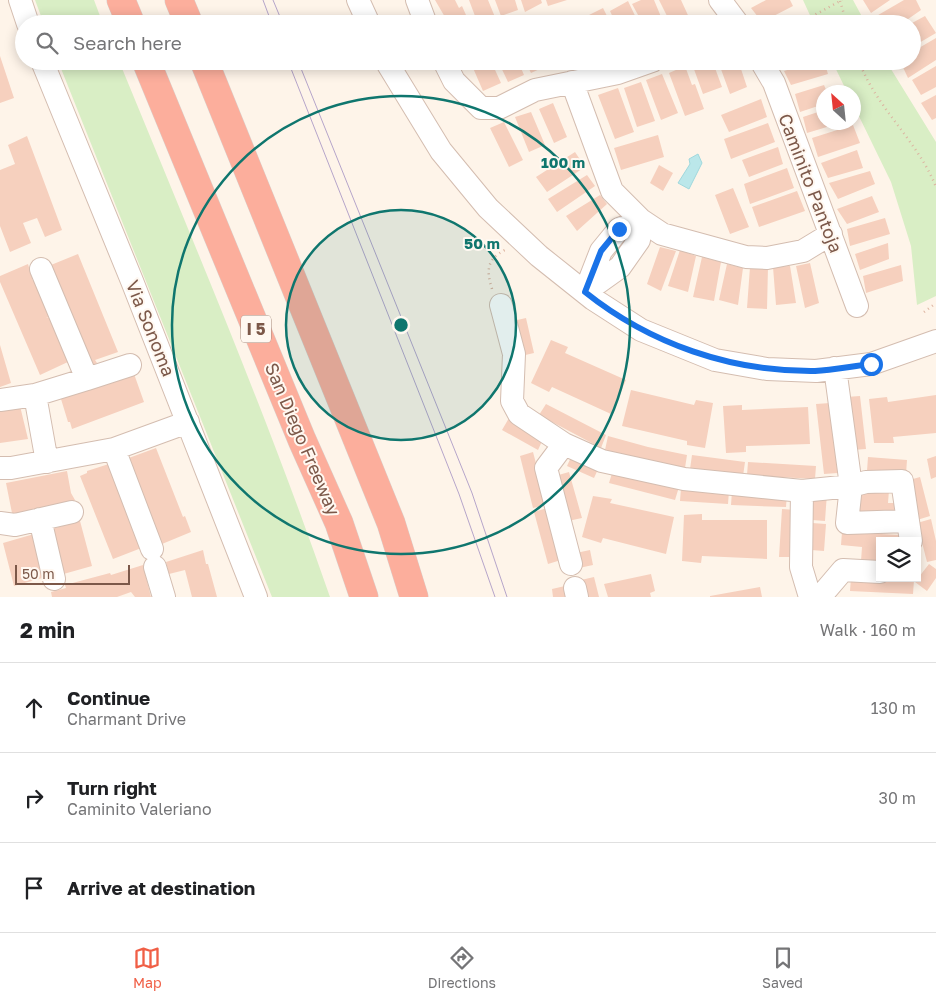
<!DOCTYPE html>
<meta charset="utf-8">
<style>
:root{--surface:#fff;--page:#f2f2f2;--text:#202124;--muted:#757577;--line:#e0e0e0;--accent:#f05f46}
body{margin:0;font-family:"Golos Text",sans-serif;background:var(--page);color:var(--text)}
.controls{position:absolute;right:15px;bottom:15px;display:grid;overflow:hidden;border-radius:0px;box-shadow:0 2px 12px #0003}
.controls button{width:45px;height:45px;display:grid;place-items:center;padding:0;border:0;border-bottom:1px solid var(--line);background:var(--surface);color:var(--text);font:25px sans-serif}
.compass{position:absolute;left:816px;top:85px;width:45px;height:45px;border-radius:50%;background:var(--surface);box-shadow:0 2px 12px #0003;rotate:333deg}
.scale{position:absolute;left:15px;bottom:12px;width:115px;box-sizing:border-box;padding-left:5px;border:2px solid #7c5849;border-top:0;font-size:14px;line-height:18px;white-space:nowrap;color:#7c5849;-webkit-text-stroke:4px #fff8f1;paint-order:stroke}
.stop{position:absolute;width:15px;height:15px;margin:-11px;border:4px solid #1a73e8;border-radius:50%;background:#fff}
.stop.end{background:#1a73e8;border-color:#fff;box-shadow:0 1px 5px #0008}
.list{margin:0;padding:0;list-style:none}
h2{display:flex;justify-content:space-between;align-items:center;height:65px;margin:0;padding:0 20px;font-size:21px}
h2 small{font-size:16px;font-weight:400;color:var(--muted)}
.list li{display:grid;grid-template-columns:32px 1fr auto;gap:15px;align-items:center;box-sizing:border-box;height:90px;padding:0 20px;border-top:1px solid var(--line)}
.list b{display:block;font-size:19px;white-space:nowrap}
.list p{margin:0;font-size:16px;white-space:nowrap;color:var(--muted)}
.list em{font-size:16px;font-style:normal;color:var(--muted)}
.icon{flex:none;width:28px;height:28px;fill:none;stroke:currentColor;stroke-width:2;stroke-linecap:round;stroke-linejoin:round}
.map{position:relative;flex:none;width:936px;height:597px;overflow:hidden}
.search{position:absolute;background:var(--surface);box-shadow:0 2px 12px #0003;left:15px;right:15px;top:15px;height:55px;display:flex;align-items:center;gap:12px;box-sizing:border-box;padding:0 18px;border-radius:28px;color:var(--muted);font-size:19px}
.sheet{height:335px;background:var(--surface)}
nav{display:flex;justify-content:space-around;align-items:center;box-sizing:border-box;height:70px;border-top:1px solid var(--line);background:var(--surface);font-size:14px;color:var(--muted)}
nav a{display:grid;justify-items:center;gap:2px}
nav .on{color:var(--accent)}
.map>svg:first-child{display:block}
</style>
<div class="map">
<svg width="936" height="597" viewBox="0 0 936 597">
<rect width="100%" height="100%" fill="#fef4e9"/>
<!-- green -->
<path fill="#d9eec5" d="M35,0H94L103,24H44Z
M803,0H853L866,24H814Z
M58,61H119C192,239 267,415 330,597H272Z
M832,61H886L936,142V296L917,305L911,246L891,182L854,106V92H847Z"/>
<!-- water -->
<path fill="#bbe7ea" stroke="#a0d8dd" d="M698,154L702,163L689,189L678,183L690,164L689,159Z"/>
<!-- building -->
<path fill="#f6d0be" d="M435,0H455L459,8L462,6L470,24H449Z
M469,0H488L497,22L478,24Z
M495,0H515L518,10L501,16Z
M521,0H541L542,3L525,12Z
M546,0H567L548,6Z
M641,0H654L664,24H643L632,4Z
M659,0H681L692,24H671Z
M766,0H790L793,6L762,22L751,8Z
M863,0H890L871,13Z
M904,0H916L921,10L901,24H877L873,18Z
M628,1L639,24H616L610,11Z
M603,8L611,24H588L585,17Z
M578,15L583,24H561Z
M925,16L936,33L912,47V23Z
M936,38V60L908,78L900,61H912V52Z
M0,56L14,98L0,103Z
M470,61H491L501,83L483,91Z
M498,61H518L524,75L508,82Z
M525,61H541L544,67L531,73Z
M691,61H709L712,69L715,68L722,87L703,94Z
M718,61L739,63L747,87L730,94Z
M817,61H824L828,74L791,85L784,71Z
M685,66L692,85L695,84L704,109L685,116L669,73Z
M936,66V87L921,95L912,80Z
M662,74L678,113L661,120L646,80Z
M641,82L655,121L637,127L624,88Z
M824,85L827,92H824V104L800,112L795,94Z
M618,88L634,132L615,139L598,95Z
M936,95V118L932,120L921,103Z
M761,99L767,117L729,132L721,115Z
M553,103L567,137L554,143L539,109Z
M824,110V122L840,123L807,133L803,117Z
M531,112L545,145L529,152L515,117Z
M504,122L523,160L509,167L490,128Z
M768,123L775,142L731,159L724,139Z
M853,125L860,143L818,157L812,138Z
M658,135L664,157L621,170L614,148Z
M27,136L62,230L45,237L37,218L23,223L31,243L10,252L0,226V170L15,164L8,145Z
M778,147L783,164L749,177L742,160Z
M857,150L863,168L828,178L821,163Z
M575,152L585,167L547,192L536,177Z
M659,165L673,173L663,191L650,183Z
M787,168L794,188L750,204L744,184Z
M870,171L875,184L838,199L829,183Z
M587,175L595,186L557,212L548,199Z
M733,188L749,227L730,234L715,195Z
M797,191L805,211L759,227L752,207Z
M600,195L607,204L577,231L566,216Z
M872,196L879,212L847,224L837,209Z
M885,218L890,234L850,246L847,229Z
M888,243L889,259L860,270L855,254Z
M660,247L676,251L661,291L647,284Z
M680,250L696,256L688,292L668,286Z
M78,254L118,352L95,360L97,363L91,366L46,267Z
M702,257L721,262L714,301L693,297Z
M810,263L819,303L805,308L796,266Z
M28,264L33,281L35,280L39,293L41,292L45,302H43L45,307L46,306L51,316L46,318L51,317L70,361L40,375L0,282V276Z
M727,264L743,268L738,305L719,300Z
M901,265L903,281L866,293L863,276Z
M790,266L796,303L776,305L773,267Z
M750,267H768L767,309L747,308Z
M526,318L534,353L521,356L513,321Z
M551,340L568,347L565,353L626,380L611,414L552,387L549,392L531,383Z
M0,345L11,383L0,387Z
M133,371L144,402L72,429L70,422H68L61,399Z
M631,390L694,405L696,400L713,403L705,448L687,445V441L622,426Z
M936,395V433L893,437L894,443H874L869,399L887,397L888,402Z
M860,396L866,449L853,450L846,397Z
M830,403L838,473L824,474L816,404Z
M546,404L606,435L601,448L539,415Z
M742,405V410L808,407L810,444L746,446V452L726,453L723,406Z
M20,406L28,439L0,443V409Z
M509,418L544,437L538,450L502,430Z
M608,436L648,447L687,455L685,468L644,461L605,450Z
M156,448L183,517L185,516L191,532L162,544L126,459Z
M533,452L547,505L533,508L520,456Z
M573,453L600,465L594,478L567,466Z
M692,455L745,462L743,476L690,469Z
M936,456V477L931,479L927,459Z
M868,457L907,460L906,474L867,471Z
M748,462L816,466L815,479L747,475Z
M112,463L132,518L129,519L144,547L113,559L80,476L87,473V471Z
M613,470L679,487L675,500L609,483Z
M67,471L71,493L75,500L73,502L14,515L12,513L6,483Z
M569,472L582,518L568,521L555,476Z
M920,477L930,516L917,520L906,481Z
M681,488L729,491L728,504L680,501Z
M861,488L889,490L888,503H895L894,517L859,516Z
M732,491L787,493L786,507L731,505Z
M814,492L827,493L825,521L812,520Z
M593,496L612,499L610,503L674,517L666,554L603,538L601,543L582,537Z
M547,508L561,560L548,564L534,512Z
M782,509L796,510L793,557H779Z
M702,514V520H767V559L702,556L701,563L682,561L684,515Z
M931,519L936,541V560L927,562L917,523Z
M80,521L92,566L60,575L48,530Z
M812,523L826,524L824,551L811,550Z
M842,532L900,535L899,541H880V562L861,561L862,547L841,545Z
M34,534L46,577L14,586L3,543Z
M203,550L206,564H208L217,597H192L185,570L169,574L166,562Z
M590,550L593,565L579,568L576,553Z
M929,564L936,569V578L927,591L915,582Z
M143,565L151,597H135L131,592L117,597H52L51,592L66,588L65,585L110,573L111,575Z
M651,574L655,591L650,593L651,597H608L604,584Z
M594,577L599,597H585L581,580Z
M851,577L914,580L913,594L850,591Z
M565,586L568,597H553L552,589Z
M760,587L762,597H710V596Z"/>
<g fill="none" stroke-linecap="round" stroke-linejoin="round">
<defs>
<path id="minor" d="M20,0L28,24
M358,0L369,24
M417,0L426,24
M720,0L738,24
M42,61L132,281L256,597
M386,61L441,151L488,208L539,256L593,299L641,330L715,360L767,369L816,371L871,364L936,341
M444,61L454,81L481,108H499L535,90L618,73L652,61
M761,61L774,83L857,306
M572,82L612,191L641,220L662,234L746,257L767,258L803,251L831,234
M641,220L639,240L620,267L585,292L601,251L619,229Z
M501,305L514,354L512,401L519,414L564,444L602,461L684,479L802,491
M87,379L130,365
M35,395L87,379L41,269
M0,400L35,395L47,462
M564,444L546,468L571,564
M114,449L152,549
M0,468H11L114,449L188,422
M40,519L54,579
M908,521L847,523L851,486L866,482L902,481L911,541
M0,523L15,525L72,512
M155,567L164,597
M575,588L577,597
M810,597L801,567L802,491L851,486L835,368
M820,597L843,570L880,572"/>
<path id="highway" d="M121,0L131,24
M179,0L189,24
M146,61L302,440L339,523L364,597
M204,61L391,523L414,597"/>
</defs>
<!-- minor casing -->
<use href="#minor" stroke="#d4bdb0" stroke-width="24"/>
<!-- highway casing -->
<use href="#highway" stroke="#dad0cc" stroke-width="29"/>
<!-- path -->
<path stroke="#dcb3a0" stroke-width="2.5" stroke-dasharray="1 4" stroke-linecap="butt" d="M840,1L847,24
M798,24L842,0
M859,61C876,108 918,141 936,187
M492,289C486,270 487,259 505,250
M924,312L936,303"/>
<!-- minor -->
<use href="#minor" stroke="#fff" stroke-width="22"/>
<!-- highway -->
<use href="#highway" stroke="#fcae9c" stroke-width="28"/>
<!-- tram -->
<path stroke="#b6a5ca" stroke-width="1" d="M263,0L272,24
M273,0L283,24
M288,61L459,494L495,597
M298,61L472,493L507,597"/>
</g>
<g fill="none" stroke-linecap="round" stroke-linejoin="round">
<!-- route -->
<path stroke="#1a73e8" stroke-width="6" d="M619,229L601,251L585,292C650,344 731,372 815,371C833,370 853,366 871,364"/>
</g>
<!-- distance rings -->
<circle cx="401" cy="325" r="115" fill="#0f766e" fill-opacity=".12"/>
<g fill="none" stroke="#0f766e" stroke-width="2.5">
<circle cx="401" cy="325" r="115"/>
<circle cx="401" cy="325" r="229"/>
</g>
<g text-anchor="middle" dominant-baseline="central" stroke-width="4" stroke-linejoin="round" paint-order="stroke">
<!-- shield labels -->
<rect fill="#fff8f1" stroke="#a3887b" stroke-width="1" x="241" y="315.5" width="30" height="27" rx="4"/>
<g font-size="16" font-weight="bold" fill="#7c5849">
<text x="256" y="329">I 5</text>
</g>
<!-- street labels -->
<g font-size="18" fill="#7c5849" stroke="#fff8f1">
<text transform="translate(811 183) rotate(69)">Caminito Pantoja</text>
<text transform="translate(151 328) rotate(68)">Via Sonoma</text>
<text transform="translate(303 439) rotate(67)">San Diego Freeway</text>
</g>
</g>
<circle cx="401" cy="325" r="8" fill="#0f766e" stroke="#fff8f1" stroke-width="2.5"/>
<g font-size="15" text-anchor="middle" font-weight="bold" fill="#0f766e" stroke="#fff8f1" stroke-width="4" stroke-linejoin="round" paint-order="stroke">
<text x="563" y="168">100 m</text>
<text x="482" y="249">50 m</text>
</g>
</svg>
<div class="controls">
<button><svg class="icon" aria-label="layers" viewBox="0 0 24 24"><path d="M12 4l9 5-9 5-9-5zM3 14l9 5 9-5"/></svg></button>
</div>
<svg class="compass" viewBox="-18 -18 36 36"><path d="M0-13l5 13h-10z" fill="#e53935"/><path d="M0 13l5-13h-10z" fill="#757577"/></svg>
<div class="scale">50 m</div>
<div class="stop" style="left:871px;top:364px"></div>
<div class="stop end" style="left:619px;top:229px"></div>
<div class="search"><svg class="icon" aria-label="search" viewBox="0 0 24 24"><circle cx="10" cy="10" r="6"/><path d="M15 15l6 6"/></svg>Search here</div>
</div>
<section class="sheet">
<h2>2 min<small>Walk · 160 m</small></h2>
<ul class="list">
<li><svg class="icon" aria-label="ahead" viewBox="0 0 24 24"><path d="M12 20V5M6 11l6-6 6 6"/></svg><div><b>Continue</b><p>Charmant Drive</p></div><em>130 m</em></li>
<li><svg class="icon" aria-label="right" viewBox="0 0 24 24"><path d="M7 20v-9h11M14 6l5 5-5 5"/></svg><div><b>Turn right</b><p>Caminito Valeriano</p></div><em>30 m</em></li>
<li><svg class="icon" aria-label="arrive" viewBox="0 0 24 24"><path d="M6 21V4h12l-3 4 3 4H6"/></svg><div><b>Arrive at destination</b></div></li>
</ul>
</section>
<nav>
<a class="on"><svg class="icon" aria-label="map" viewBox="0 0 24 24"><path d="M3 6l6-2 6 2 6-2v14l-6 2-6-2-6 2zM9 4v14M15 6v14"/></svg>Map</a>
<a><svg class="icon" aria-label="directions" viewBox="0 0 24 24"><path d="M12 3l9 9-9 9-9-9zM9 14v-3h6M13 9l2 2-2 2"/></svg>Directions</a>
<a><svg class="icon" aria-label="saved" viewBox="0 0 24 24"><path d="M7 4h10v16l-5-4-5 4z"/></svg>Saved</a>
</nav>
